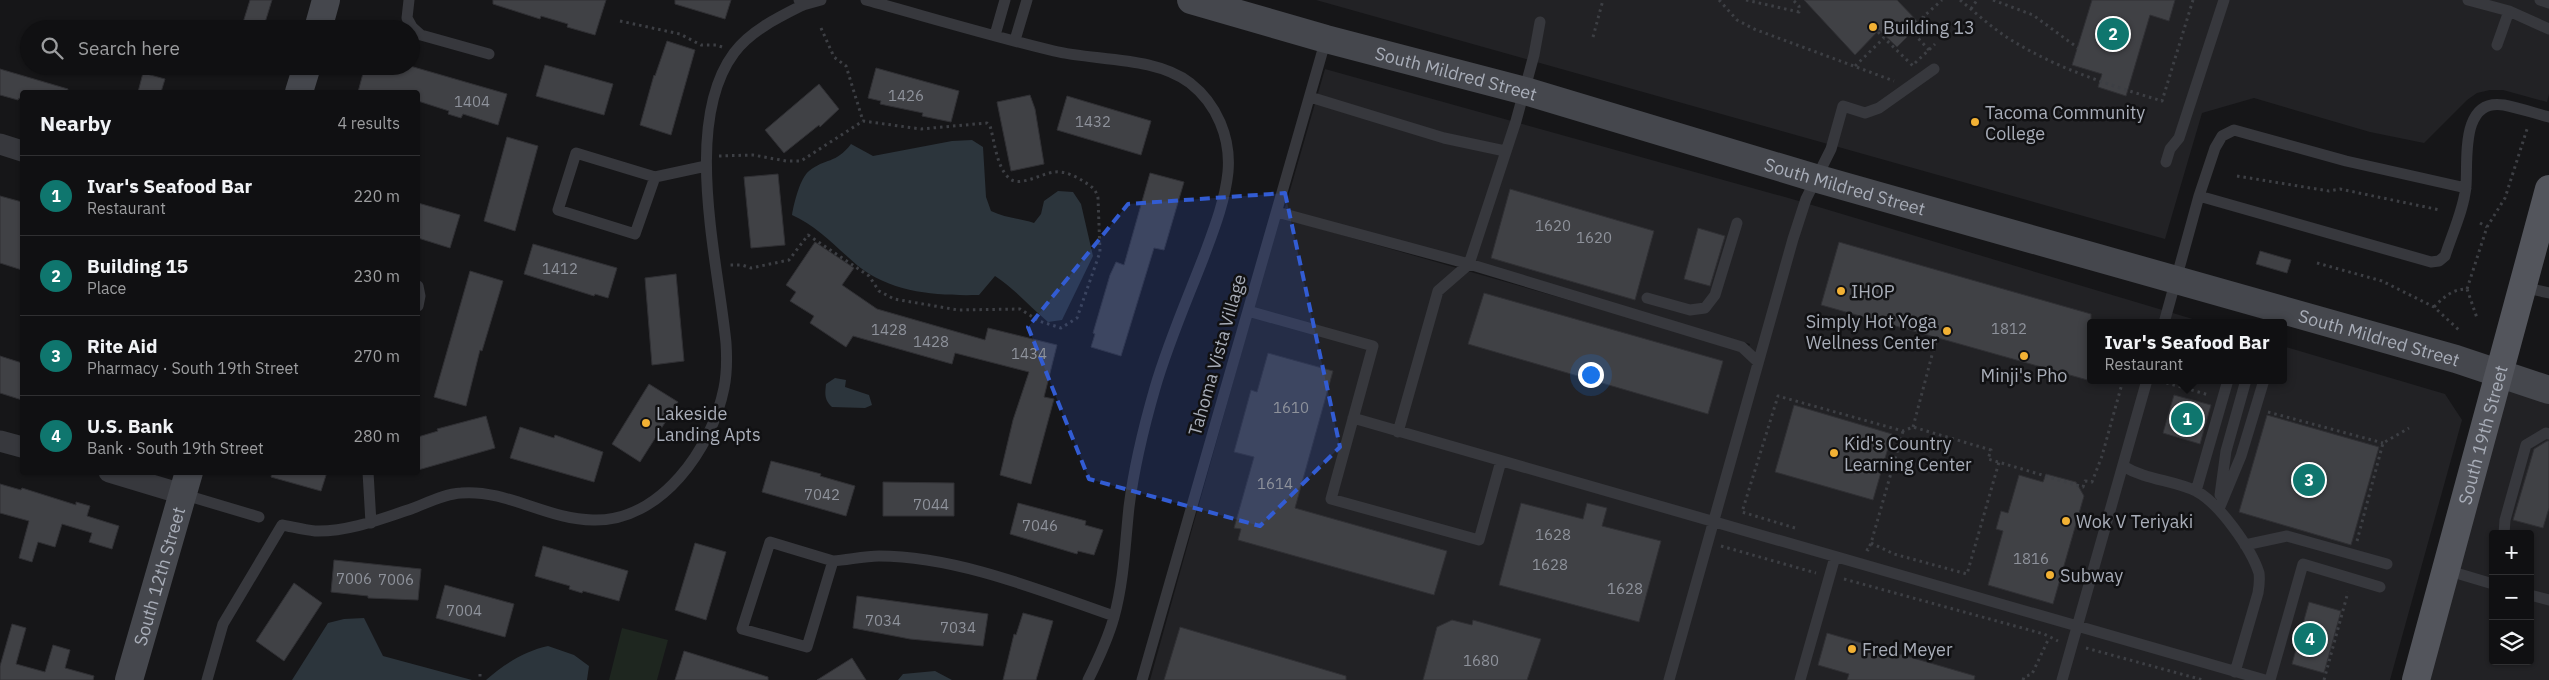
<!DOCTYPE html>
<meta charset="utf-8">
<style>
:root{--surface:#101012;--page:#1e1e20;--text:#f1f3f6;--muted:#9c9d9f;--line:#303032;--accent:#0f766e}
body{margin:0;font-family:"IBM Plex Sans",sans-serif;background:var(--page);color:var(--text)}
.controls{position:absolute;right:15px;bottom:15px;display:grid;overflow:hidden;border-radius:5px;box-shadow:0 1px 4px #0004}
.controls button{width:45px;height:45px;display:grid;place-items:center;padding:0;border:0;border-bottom:1px solid var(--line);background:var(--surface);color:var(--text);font:25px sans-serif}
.you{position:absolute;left:1590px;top:374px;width:18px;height:18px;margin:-12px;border:4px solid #fff;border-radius:50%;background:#1a73e8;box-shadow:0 0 0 8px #1a73e833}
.badge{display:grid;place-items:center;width:32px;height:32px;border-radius:50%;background:var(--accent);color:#fff;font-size:16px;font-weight:700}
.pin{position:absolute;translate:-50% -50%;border:2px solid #fff;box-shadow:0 1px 5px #0006}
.popup{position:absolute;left:2087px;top:319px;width:200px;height:65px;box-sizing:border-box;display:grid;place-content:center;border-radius:5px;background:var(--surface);filter:drop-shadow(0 1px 4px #0005);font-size:16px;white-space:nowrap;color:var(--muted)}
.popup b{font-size:19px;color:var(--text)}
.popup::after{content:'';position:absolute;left:50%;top:100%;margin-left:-10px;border:10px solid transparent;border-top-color:var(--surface)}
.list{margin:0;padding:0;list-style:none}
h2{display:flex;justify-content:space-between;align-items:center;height:65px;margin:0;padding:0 20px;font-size:21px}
h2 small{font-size:16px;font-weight:400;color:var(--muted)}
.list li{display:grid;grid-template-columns:32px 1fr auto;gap:15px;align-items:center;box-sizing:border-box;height:80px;padding:0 20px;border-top:1px solid var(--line)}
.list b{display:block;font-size:19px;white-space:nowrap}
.list p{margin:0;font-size:16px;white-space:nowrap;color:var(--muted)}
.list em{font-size:16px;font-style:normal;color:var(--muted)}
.icon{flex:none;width:28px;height:28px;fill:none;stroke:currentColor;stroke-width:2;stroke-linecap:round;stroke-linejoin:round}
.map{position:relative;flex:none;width:2549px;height:680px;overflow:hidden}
.search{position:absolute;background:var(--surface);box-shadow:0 1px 4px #0004;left:20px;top:20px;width:400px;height:55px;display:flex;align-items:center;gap:12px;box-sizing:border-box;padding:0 18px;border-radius:28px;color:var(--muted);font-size:19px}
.panel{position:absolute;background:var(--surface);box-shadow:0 1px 4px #0004;left:20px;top:90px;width:400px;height:385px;border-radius:5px}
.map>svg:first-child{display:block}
</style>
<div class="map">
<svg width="2549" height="680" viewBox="0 0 2549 680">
<rect width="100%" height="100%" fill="#161618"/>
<!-- built -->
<path fill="#222225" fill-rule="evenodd" d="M1316,0H2549V94L2547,102L2503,90H2490L2477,93L2467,100L2424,143L2370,132L2254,98L2202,113L2165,239Z
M1325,69L1792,199L2206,323H2091V380H2283V346L2445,394L2462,420L2390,680H1150L1279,217L1747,351L1750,344L1284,211Z
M2499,373L2549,390V680H2416ZM2493,534H2530V661H2493Z"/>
<!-- green -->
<path fill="#1e261f" d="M622,628L668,640L657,680H609Z"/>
<!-- water -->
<path fill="#2c353c" d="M972,140L983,147L986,197L991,211C1005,218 1019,218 1034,223L1041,214L1044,201L1058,191L1073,192L1081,204L1093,256L1062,320L1048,322C1030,307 1015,289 995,276L979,295C937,296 892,293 858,266C837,248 817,226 792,215C794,203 800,178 809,171C825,158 836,164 851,144L873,156L952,141Z
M835,378L846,380L845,387L869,395L872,405L865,408L832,407C824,400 825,394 826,384Z
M364,618L383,656L472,680H292L328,623L344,619Z
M548,646L574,655L589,666L587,680H486C504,664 525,651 548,646Z
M935,671L952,680H898L903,674Z"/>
<!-- building -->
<path fill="#404145" stroke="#303034" d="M250,0H272L263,29H241Z
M493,0H606L595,35L567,27L568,24L541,16L540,19L493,4Z
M675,0H731L725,19L675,4Z
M1804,0H1897L1920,24L1897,47L1879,30L1855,55Z
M2092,0H2175L2169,21L2150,15L2126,96L2098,87L2102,74L2072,65Z
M667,41L695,50L671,135L640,125L654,75L655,76Z
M545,65L613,84L604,115L536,96Z
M365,66H410L507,94L498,125L463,114L461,118L448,114L449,111L418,101V92H358Z
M876,68L959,91L951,122L922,116L923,113L880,104L881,101L868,98Z
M0,69L68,89L67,92H22V99L19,98L18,100L0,95Z
M143,73L165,79L161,92H138Z
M819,84L839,109L820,127L819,125L784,153L765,130Z
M1030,95L1035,109L1044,164L1011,171L997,102Z
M1067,96L1151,121L1141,155L1057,130Z
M507,137L538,146L515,231L484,221Z
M1150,173L1184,182L1164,250L1154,248L1121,356L1091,347L1095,334L1093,333L1110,275L1116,262L1124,265Z
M778,174L785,245L751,248L744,177Z
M1510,189L1654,231L1635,300L1491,258Z
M0,196L22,202V270L0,263Z
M418,203L460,215L450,248L418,238Z
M1698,228L1725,236L1710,286L1684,279Z
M815,242L854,268L842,285L877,309L985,340L988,328L1057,345L1044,397L1054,399L1031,484L1000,475L1013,420L1029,372L955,353L952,364L853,336L846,347L810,323L814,316L790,301L796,292L786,285Z
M1839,242L2091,314V381L1821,305Z
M533,244L617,268L608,298L595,294L594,296L524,274Z
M2260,251L2291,260L2287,273L2256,264Z
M470,271L503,281L482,351L480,350L466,406L434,397Z
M676,274L684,361L652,365L645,278Z
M1484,293L1723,361L1708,414L1468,344Z
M1268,353L1333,371L1295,508L1447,551L1434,595L1238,540L1241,529L1234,528L1254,457L1234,452L1251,390L1257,392Z
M0,356L22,363V400L0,393Z
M649,384L678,402L640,462L612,444Z
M2174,395L2211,405L2200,444L2163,433Z
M1794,405L1892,434L1873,500L1775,472Z
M2267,415L2379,447L2351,545L2239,512Z
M486,416L495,448L418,470V437L438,431L437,429Z
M520,427L554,438L555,435L603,452L594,482L510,458Z
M2547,441H2549V508L2543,528L2513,520L2534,449Z
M771,461L821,474L820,476L855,486L846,516L762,492Z
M272,472H327L321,491L271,477Z
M2046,474L2076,482L2084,496L2053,604L1988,585L2003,531L1996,529L2001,511L2008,513L2019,475L2043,482Z
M883,482L954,483V516H883Z
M0,484L21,490L22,488L76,505V502L90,506L87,516L119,526L112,549L89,542L92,533L62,524L55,547L38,542L32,562L19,558L29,521L0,513Z
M1018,503L1086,521L1085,525L1103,530L1094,555L1078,551L1077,554L1010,534Z
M1521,503L1583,519L1587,503L1607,508L1602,526L1661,541L1639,622L1499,585Z
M695,543L726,552L706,620L675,610Z
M543,546L628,571L619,601L583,591L582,593L569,589L570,586L535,576Z
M334,560L421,569L418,600L368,598V596L331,592Z
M294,583L322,603L284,661L256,641Z
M445,585L514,604L505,637L436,618Z
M857,596L988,614L983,646L910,639L853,628Z
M2309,602L2341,611L2324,673L2292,664Z
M1023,613L1053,621L1036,680H1003L1014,634L1016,635Z
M1452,620L1472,625L1473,620L1541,639L1527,680H1423L1437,627Z
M12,624L26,628L16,664L45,672L53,645L70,650L65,668L94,676L93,680H0V666Z
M1180,627L1346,676V680H1164Z
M1827,633L1975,676L1974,680H1847L1849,674L1818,665Z
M684,651L768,677V680H675Z
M852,658L866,680H817Z"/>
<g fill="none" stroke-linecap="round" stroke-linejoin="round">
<!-- path -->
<path stroke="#3d3f44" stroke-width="3" stroke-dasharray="2.5 4" stroke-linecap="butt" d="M1719,0L1737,20L1754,29L1894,81
M1746,0L1799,12V6L1793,0
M1960,0C1976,13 1991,27 2008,38C2055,68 2109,85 2162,101L2193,0
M1993,0L2033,15L2078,48
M1971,9L1977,0
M620,21L680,34L701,45H717L722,47
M821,28L834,57L846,66L863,121
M1878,32L1913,66
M1593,37L1603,0
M1929,50L1917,37L1931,24L1923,17L1942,0
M1915,63L1935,44
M1855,66L1884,38
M719,156L753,155L786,161H801L863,121L921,129L987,123L990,126C995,142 996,167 1010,179C1021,187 1042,173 1055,172C1065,171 1075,176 1083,181C1091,186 1096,189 1098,198L1100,252L1077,318L1061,328L1039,321L1020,309L958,310L894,299L879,291L869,276L808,235L789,260L751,268L742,265H729
M2237,176L2329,191L2340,189L2440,210
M2480,223L2487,227
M2317,263L2382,281L2434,307L2460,331
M2467,289L2487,227L2505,198L2528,126
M2434,307C2444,297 2452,289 2467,289L2477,318
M2160,381L2209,395
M2268,412L2383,443
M1913,427L1936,340
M1795,528L1742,512L1778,396L1903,431L1913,427L1991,450L1988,459L2083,487L2085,481L2092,482L2102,456L2123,380
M2357,541L2383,443L2409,428
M1871,543L1894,554L1967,574L1999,462
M1721,546L1816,573
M1866,549L1868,550L1871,543L1903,431
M1844,579L2044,634L2058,641
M2086,648L2203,680
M480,674V680
M2023,680L2024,677L2032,674L2049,638
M2324,680L2348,592"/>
<!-- lane -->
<path stroke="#37383d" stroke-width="11" d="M409,0L407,18L412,27L421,35L489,54
M866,0C928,17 991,36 1054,51C1095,61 1155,56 1190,83C1217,104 1231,138 1228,172C1225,201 1214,229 1204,256C1187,300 1168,343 1155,388C1144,426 1134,467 1129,507C1125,544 1124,581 1114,617C1108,639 1098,660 1088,680
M2468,0L2509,11L2549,29
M2540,0L2549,3
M803,5L821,0
M995,35L1005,0
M1015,40L1027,0
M2497,45L2509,11
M1310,97L1444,138L1505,151
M2166,162L2170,149L2179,138L2224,0
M655,177L635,234L558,210L576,153L655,177L706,166
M2199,196L2431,262L2439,261L2445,256C2452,234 2464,209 2466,186C2468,159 2460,98 2504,105C2519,108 2534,113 2549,117
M1277,212L1469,264L1742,347L1758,362
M418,286L420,296L418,306
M2522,287L2549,293
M1647,298L1690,310L1705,308L1715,295L1737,223
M1248,311L1373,346L1331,499L1479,540L1501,461
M2164,323L2199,196L2215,148L2222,136L2234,130L2346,161L2466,188
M1353,418L2265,680
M1398,432L1438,291L1469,264L1516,121L1534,55L1540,22
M2123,466C2146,480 2173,480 2196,491C2219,503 2251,548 2259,573C2260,580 2259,587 2258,593L2235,672
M368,472L371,523
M2196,491L2228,380
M182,494L259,517
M2220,495L2226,451L2246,380
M2219,509L2241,456L2264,380
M2504,534L2505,520L2526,445L2546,433L2549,434
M2245,545L2287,536L2387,564
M833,561L770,542L742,629L807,647L833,561C848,560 864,556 879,556C956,556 1042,591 1114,616
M2446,570L2493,584
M2530,595L2549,600
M207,680L223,624L282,525C293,527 304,530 315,531C348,532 381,519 411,509C427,503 444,494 461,493C506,489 548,520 593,520C661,522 712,448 724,388C727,373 727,358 726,343C718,261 682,123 734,53C750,31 779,17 803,5L799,0
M1142,680L1326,39
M1669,680L1793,239L1806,199L1831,149L1843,106L1865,113L1879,108L1934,69
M1800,680L1835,557
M2062,680L2147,380
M2270,680L2303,564L2380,587"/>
<!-- street -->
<path stroke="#37383d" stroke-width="21" d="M0,144L22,151
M0,441L22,447
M109,472L182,494"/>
<!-- secondary -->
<g stroke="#45474d" stroke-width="28">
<path id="s1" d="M1191,0L1326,39L1525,91L1815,178L2456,359L2549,390"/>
<path d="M318,29L326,0"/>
<path d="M299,92L307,66"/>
<path id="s2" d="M129,680L189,472"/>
</g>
<!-- primary -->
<path stroke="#53555c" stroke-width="28" id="s3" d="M2416,680L2549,189"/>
</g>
<!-- marked area -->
<path fill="#325cd3" fill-opacity="0.2" stroke="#325cd3" stroke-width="4" stroke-dasharray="10 6" stroke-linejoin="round" d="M1285,193L1340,447L1260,526L1089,479L1028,327L1128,204Z"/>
<!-- markers -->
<g fill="#f2b134" stroke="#111113" stroke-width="2">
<circle cx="1873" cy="27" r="5"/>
<circle cx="1975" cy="122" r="5"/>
<circle cx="1841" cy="291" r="5"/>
<circle cx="1947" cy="331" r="5"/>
<circle cx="2024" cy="356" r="5"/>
<circle cx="646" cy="423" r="5"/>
<circle cx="1834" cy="453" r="5"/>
<circle cx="2066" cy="521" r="5"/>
<circle cx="2050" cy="575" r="5"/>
<circle cx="1852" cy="649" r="5"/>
</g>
<g text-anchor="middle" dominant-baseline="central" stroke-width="5" stroke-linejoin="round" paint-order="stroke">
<!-- number labels -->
<g font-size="15" fill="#8e929b">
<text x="906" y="95">1426</text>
<text x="472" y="101">1404</text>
<text x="1093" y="121">1432</text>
<text x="1553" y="225">1620</text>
<text x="1594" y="237">1620</text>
<text x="560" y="268">1412</text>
<text x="2009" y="328">1812</text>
<text x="889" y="329">1428</text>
<text x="931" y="341">1428</text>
<text x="1029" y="353">1434</text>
<text x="1291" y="407">1610</text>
<text x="1275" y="483">1614</text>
<text x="822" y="494">7042</text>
<text x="931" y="504">7044</text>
<text x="1040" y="525">7046</text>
<text x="1553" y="534">1628</text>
<text x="2031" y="558">1816</text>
<text x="1550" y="564">1628</text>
<text x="354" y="578">7006</text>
<text x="396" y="579">7006</text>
<text x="1625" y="588">1628</text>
<text x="464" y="610">7004</text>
<text x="883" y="620">7034</text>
<text x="958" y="627">7034</text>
<text x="1481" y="660">1680</text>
</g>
<!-- poi labels -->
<g font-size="18" fill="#a8adb8" stroke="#111113" text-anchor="start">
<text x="1883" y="27">Building 13</text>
<text x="1985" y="112">Tacoma Community<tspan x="1985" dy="21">College</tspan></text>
<text x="1851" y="291">IHOP</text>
<text x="1937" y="321" text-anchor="end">Simply Hot Yoga<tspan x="1937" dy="21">Wellness Center</tspan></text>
<text x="2024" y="375" text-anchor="middle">Minji's Pho</text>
<text x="656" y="413">Lakeside<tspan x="656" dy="21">Landing Apts</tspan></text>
<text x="1844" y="443">Kid's Country<tspan x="1844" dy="21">Learning Center</tspan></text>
<text x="2076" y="521">Wok V Teriyaki</text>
<text x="2060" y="575">Subway</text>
<text x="1862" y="649">Fred Meyer</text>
</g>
<!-- street labels -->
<g font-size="18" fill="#a8adb8" stroke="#111113">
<text stroke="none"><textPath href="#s1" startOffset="275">South Mildred Street</textPath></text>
<text stroke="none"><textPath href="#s1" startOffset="680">South Mildred Street</textPath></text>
<text stroke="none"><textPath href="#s1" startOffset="1235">South Mildred Street</textPath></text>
<text transform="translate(1217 355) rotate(-74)">Tahoma Vista Village</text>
<text stroke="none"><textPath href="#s3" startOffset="254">South 19th Street</textPath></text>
<text stroke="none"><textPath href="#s2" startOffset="108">South 12th Street</textPath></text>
</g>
</g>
</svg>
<div class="controls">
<button>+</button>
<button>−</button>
<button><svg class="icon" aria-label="layers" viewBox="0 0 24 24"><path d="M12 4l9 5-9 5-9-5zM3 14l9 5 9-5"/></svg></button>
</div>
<div class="you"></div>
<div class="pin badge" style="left:2187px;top:419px">1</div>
<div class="popup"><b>Ivar's Seafood Bar</b>Restaurant</div>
<div class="pin badge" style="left:2113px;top:34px">2</div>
<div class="pin badge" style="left:2309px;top:480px">3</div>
<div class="pin badge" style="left:2310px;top:639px">4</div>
<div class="search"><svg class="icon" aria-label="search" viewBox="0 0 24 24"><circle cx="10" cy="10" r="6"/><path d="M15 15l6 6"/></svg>Search here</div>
<section class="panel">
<h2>Nearby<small>4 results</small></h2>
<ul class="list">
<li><span class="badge">1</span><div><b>Ivar's Seafood Bar</b><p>Restaurant</p></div><em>220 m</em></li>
<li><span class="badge">2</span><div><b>Building 15</b><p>Place</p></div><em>230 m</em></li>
<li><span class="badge">3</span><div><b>Rite Aid</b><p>Pharmacy · South 19th Street</p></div><em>270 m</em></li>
<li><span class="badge">4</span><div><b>U.S. Bank</b><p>Bank · South 19th Street</p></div><em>280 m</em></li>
</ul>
</section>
</div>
